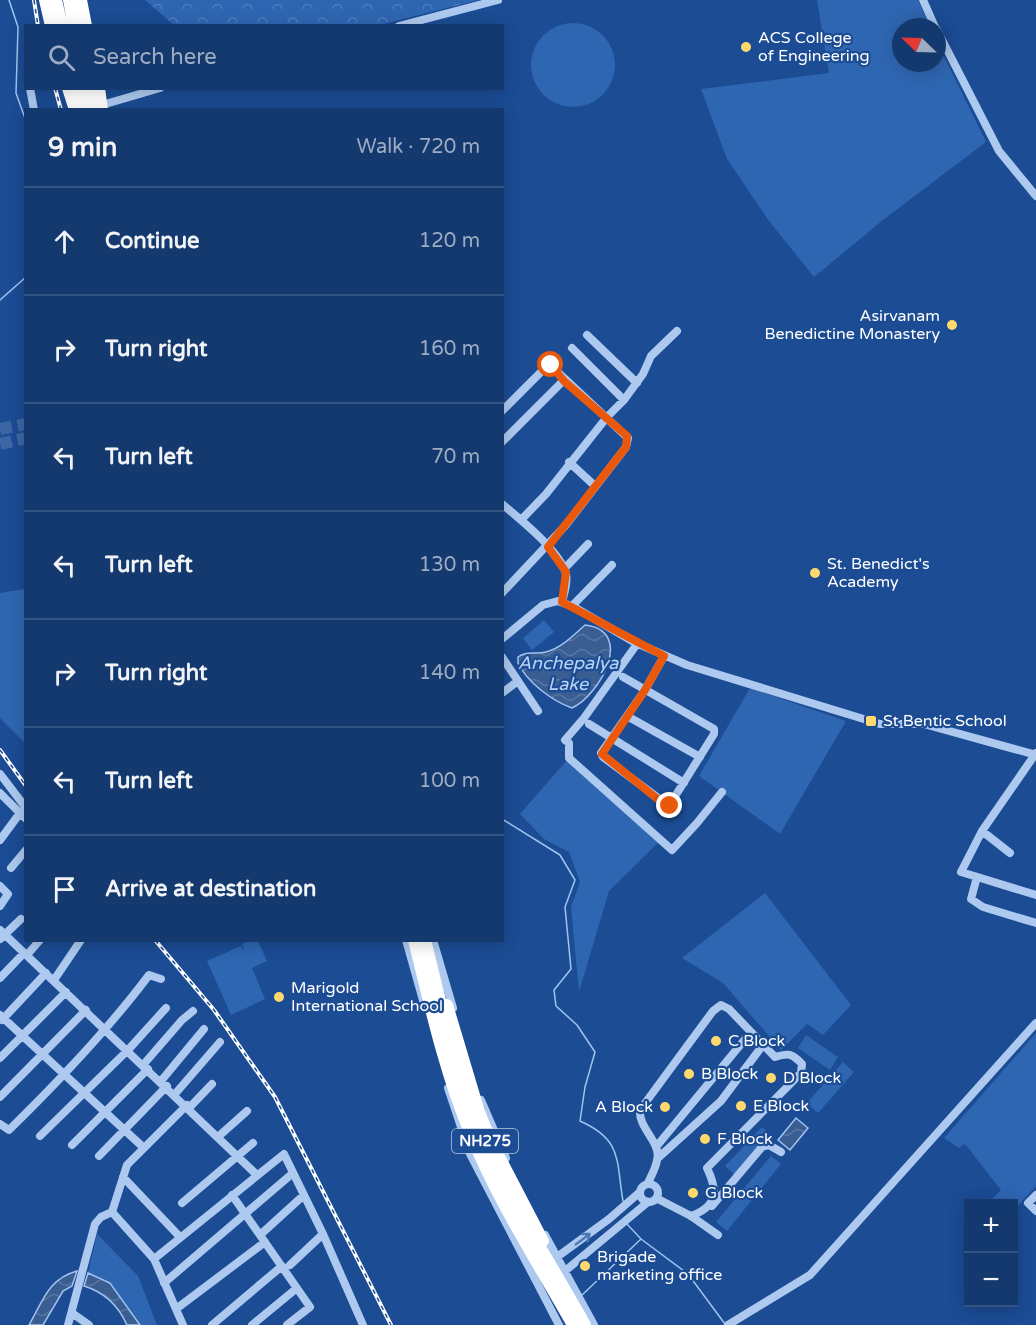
<!DOCTYPE html>
<meta charset="utf-8">
<style>
:root{--surface:#14396f;--page:#1d4074;--text:#f1f3f6;--muted:#9dacc3;--line:#335382}
body{margin:0;font-family:"Varela Round",sans-serif;background:var(--page);color:var(--text)}
.controls{position:absolute;right:18px;bottom:18px;display:grid;overflow:hidden;border-radius:0px;box-shadow:0 3px 15px #0003}
.controls button{width:54px;height:54px;display:grid;place-items:center;padding:0;border:0;border-bottom:2px solid var(--line);background:var(--surface);color:var(--text);font:30px sans-serif}
.compass{position:absolute;left:892px;top:18px;width:54px;height:54px;border-radius:50%;background:var(--surface);box-shadow:0 3px 15px #0003;rotate:293deg}
.stop{position:absolute;width:18px;height:18px;margin:-14px;border:4px solid #ea580c;border-radius:50%;background:#fff}
.stop.end{background:#ea580c;border-color:#fff;box-shadow:0 2px 6px #0008}
.list{margin:0;padding:0;list-style:none}
h2{display:flex;justify-content:space-between;align-items:center;height:78px;margin:0;padding:0 24px;font-size:26px}
h2 small{font-size:20px;font-weight:400;color:var(--muted)}
.list li{display:grid;grid-template-columns:39px 1fr auto;gap:18px;align-items:center;box-sizing:border-box;height:108px;padding:0 24px;border-top:2px solid var(--line)}
.list b{display:block;font-size:22px;white-space:nowrap}
.list em{font-size:20px;font-style:normal;color:var(--muted)}
.icon{flex:none;width:33px;height:33px;fill:none;stroke:currentColor;stroke-width:2;stroke-linecap:round;stroke-linejoin:round}
.map{position:relative;flex:none;width:1036px;height:1325px;overflow:hidden}
.search{position:absolute;background:var(--surface);box-shadow:0 3px 15px #0003;left:24px;top:24px;width:480px;height:66px;display:flex;align-items:center;gap:15px;box-sizing:border-box;padding:0 21px;border-radius:0px;color:var(--muted);font-size:22px}
.panel{position:absolute;background:var(--surface);box-shadow:0 3px 15px #0003;left:24px;top:108px;width:480px;height:834px;border-radius:0px}
.map>svg:first-child{display:block}
</style>
<div class="map">
<svg width="1036" height="1325" viewBox="0 0 1036 1325">
<defs>
<pattern id="forest-crowns" width="20" height="18" patternUnits="userSpaceOnUse" patternTransform="scale(1.5)"><rect width="20" height="18" fill="#2f66b2"/><path d="M2 6a3 3 0 1 1 6 0M12 15a3 3 0 1 1 6 0" fill="none" stroke="#4e7dbe"/></pattern>
<pattern id="water-waves" width="16" height="10" patternUnits="userSpaceOnUse" patternTransform="scale(1.5)"><rect width="16" height="10" fill="#3a5d92"/><path d="M0 5q4-4 8 0t8 0" fill="none" stroke="#5875a2"/></pattern>
</defs>
<rect width="100%" height="100%" fill="#1b4c94"/>
<!-- green -->
<path fill="#2f66b2" d="M817,0H918L930,27H901V63H937V42L986,142L883,220L814,277L769,221L727,159L701,89L829,73Z
M531 65a42 42 0 1 1 84 0a42 42 0 1 1-84 0Z
M25,589H26L25,743L0,718V593Z
M544,620L554,632L532,650L523,638Z
M750,688L846,721L780,834L699,776Z
M568,759L662,839L609,891L579,992L571,907L580,882L569,852L544,839L520,814Z
M765,893L851,1005L823,1035L807,1024L781,1050L723,983L682,958Z
M249,941H258L267,961L252,968L265,999L231,1015L207,961L241,946L245,952L242,944Z
M1036,1033V1186L1014,1210V1204L988,1203L1001,1190L965,1144L959,1148L944,1138Z
M806,1035L838,1057L830,1070L798,1048Z
M843,1062L854,1072L818,1113L807,1103Z
M762,1127L774,1137L737,1177L725,1166Z
M771,1156L781,1164L727,1231L716,1222Z
M97,1234L138,1276L157,1325H140L110,1283L88,1273Z"/>
<!-- forest -->
<path fill="url(#forest-crowns)" d="M145,0H479L379,25L175,26Z"/>
<!-- water -->
<path fill="url(#water-waves)" stroke="#a0c3f1" stroke-width="1.5" d="M585,625C636,631 599,696 572,708C552,701 527,682 518,663V657C527,650 536,655 546,652C561,648 573,636 585,625Z
M796,1118L808,1128L790,1150L778,1140Z
M77,1271L72,1286L63,1291L43,1325H29C43,1301 48,1279 77,1271Z
M88,1273L110,1283L140,1325H127C118,1305 104,1292 84,1286Z"/>
<g fill="none" stroke-linecap="round" stroke-linejoin="round">
<!-- stream -->
<path stroke="#a0c3f1" stroke-width="1.5" d="M9,0L18,27L16,93L26,121
M0,300L26,277
M502,819L560,855L575,880L565,907L571,969L554,990L556,1006L577,1025L595,1052L585,1087L580,1121C623,1140 616,1161 623,1201
M627,1224L641,1239L688,1274L725,1324
M582,1295L641,1239"/>
<!-- highway-tunnel -->
<path stroke="#3d67a4" stroke-width="12" stroke-dasharray="12 6" stroke-linecap="butt" d="M0,429L26,424
M0,444L26,438"/>
<!-- minor -->
<path stroke="#adc9ef" stroke-width="8" d="M923,0L935,27
M399,26L498,0
M937,30L999,151L1036,196
M30,88L34,110
M102,105L160,88
M587,335L637,383
M572,348L624,400
M502,411L549,364L628,438L626,447L565,526L502,593
M502,442L564,380
M569,462L595,486
M502,504C520,519 561,552 566,574C568,583 564,594 562,602
M521,520L546,494L607,417L624,400L643,374L651,356L677,331
M564,569L588,544
M572,606L612,565
M502,639L543,605L558,601L574,607L634,642L687,665L880,724H924L1036,755
M637,644L584,718L565,740L569,743V758L672,850L697,823L722,792
M502,657L538,711
M623,677L714,729V734L669,806L603,757L601,753L645,690L664,656
M502,693L518,681
M627,716L700,757
M589,724L684,783
M1036,753L982,831L961,872L1036,895
M0,774L26,808
M0,793L26,819
M982,831L1010,853
M0,840L20,813
M11,868L26,850
M977,877L971,899L983,907L1036,923
M0,886L8,894L0,906
M0,930L257,1175
M0,939L21,919
M406,940L424,1004
M433,940L453,1008
M27,955L40,940
M0,978L24,953
M54,980L81,940
M0,1015L144,1148
M2,1020L46,973
M0,1058L66,992
M143,1065L182,1020L193,1011
M161,1081L204,1029
M448,1088L470,1154L559,1325
M175,1094L220,1042
M0,1097L86,1010
M481,1100L506,1158
M189,1108L212,1084
M0,1124L9,1130C59,1081 107,1031 149,975L161,979
M40,1136L128,1050L166,1008
M219,1136L247,1111
M72,1145L148,1069
M656,1147L751,1032
M99,1156L167,1086
M658,1158L721,1101L763,1045
M123,1177L180,1237
M648,1183C651,1176 656,1168 657,1160C662,1143 638,1128 640,1110L713,1011L721,1005L729,1009L775,1057C788,1053 792,1053 802,1064L801,1073L707,1168C718,1191 718,1206 691,1216
M640 1193a9 9 0 1 1 18 0a9 9 0 1 1-18 0Z
M232,1195L310,1307L287,1325
M1036,1195L1028,1203L1036,1211
M656,1198L691,1216L718,1235
M182,1203L253,1143
M712,1206L762,1147L769,1145L781,1152
M260,1235L304,1195
M545,1235L594,1325
M557,1257L609,1219L640,1192
M154,1259L284,1154L323,1234L363,1325
M290,1265L323,1234
M565,1271L648,1202
M164,1283L293,1173
M176,1309L265,1242
M72,1313L89,1325
M68,1325L95,1224L101,1217L112,1212
M183,1325L154,1259L112,1212L127,1165L187,1105
M212,1325L282,1266
M252,1325L297,1288
M728,1325L810,1275L1036,1023"/>
<!-- highway -->
<path stroke="#fff" stroke-width="12" d="M45,0L51,26
M56,0L62,26
M69,0L74,26
M81,0L86,26
M68,88L75,110
M78,88L84,110
M89,88L96,110
M99,88L102,110
M447,1005L479,1112L491,1141L543,1241"/>
<defs>
<path id="rail" d="M34,0L38,26
M55,88L61,110
M0,750L26,786
M155,940L214,1010L275,1097L391,1325"/>
</defs>
<!-- rail casing -->
<use href="#rail" stroke="#fff" stroke-width="4"/>
<!-- rail -->
<use href="#rail" stroke="#1b4c94" stroke-width="1.5" stroke-dasharray="4.5" stroke-linecap="butt"/>
<!-- highway-bridge -->
<path stroke="#fff" stroke-width="12" d="M414,940C430,1005 445,1073 471,1135C498,1201 538,1263 573,1325
M425,940C441,1004 456,1072 481,1133C509,1199 550,1262 585,1325"/>
</g>
<!-- one-way arrows -->
<defs><path id="oneway-shaft" d="M-6 0H5M1.5-3L5.5 0L1.5 3" fill="none" stroke-width="1.6" stroke-linecap="round" stroke-linejoin="round" transform="scale(1.5)"/></defs>
<use stroke="#4e78b4" href="#oneway-shaft" transform="translate(583 1239) rotate(-37)"/>
<g fill="none" stroke-linecap="round" stroke-linejoin="round">
<!-- route -->
<path stroke="#ea580c" stroke-width="8" d="M551,365L564,381L627,436L626,447L548,547L566,572L562,602L664,656L645,690L602,754L666,806H670"/>
</g>
<!-- markers -->
<g fill="#ffd96b" stroke="#1b4c94" stroke-width="2">
<circle cx="746" cy="47" r="6"/>
<circle cx="952" cy="325" r="6"/>
<circle cx="815" cy="573" r="6"/>
<rect x="865" y="715" width="12" height="12" rx="3"/>
<circle cx="279" cy="997" r="6"/>
<circle cx="716" cy="1041" r="6"/>
<circle cx="689" cy="1074" r="6"/>
<circle cx="771" cy="1078" r="6"/>
<circle cx="741" cy="1106" r="6"/>
<circle cx="665" cy="1107" r="6"/>
<circle cx="705" cy="1139" r="6"/>
<circle cx="693" cy="1193" r="6"/>
<circle cx="585" cy="1266" r="6"/>
</g>
<g text-anchor="middle" dominant-baseline="central" stroke-width="4.5" stroke-linejoin="round" paint-order="stroke">
<!-- shield labels -->
<rect fill="#1b4c94" stroke="#bbc9df" stroke-width="1.5" x="452" y="1129" width="66" height="24" rx="4.5"/>
<g font-size="15" font-weight="bold" fill="#fff">
<text x="485" y="1141">NH275</text>
</g>
<!-- poi labels -->
<g font-size="16" fill="#fff" stroke="#1b4c94" text-anchor="start">
<text x="758" y="38">ACS College<tspan x="758" dy="18">of Engineering</tspan></text>
<text x="940" y="316" text-anchor="end">Asirvanam<tspan x="940" dy="18">Benedictine Monastery</tspan></text>
<text x="827" y="564">St. Benedict's<tspan x="827" dy="18">Academy</tspan></text>
<text x="883" y="721">St Bentic School</text>
<text x="291" y="988">Marigold<tspan x="291" dy="18">International School</tspan></text>
<text x="728" y="1041">C Block</text>
<text x="701" y="1074">B Block</text>
<text x="783" y="1078">D Block</text>
<text x="753" y="1106">E Block</text>
<text x="653" y="1107" text-anchor="end">A Block</text>
<text x="717" y="1139">F Block</text>
<text x="705" y="1193">G Block</text>
<text x="597" y="1257">Brigade<tspan x="597" dy="18">marketing office</tspan></text>
</g>
<!-- water labels -->
<g font-size="18" font-style="italic" fill="#b9d3f6" stroke="#1b4c94">
<text x="568" y="663">Anchepalya<tspan x="568" dy="21">Lake</tspan></text>
</g>
</g>
</svg>
<div class="controls">
<button>+</button>
<button>−</button>
</div>
<svg class="compass" viewBox="-18 -18 36 36"><path d="M0-13l5 13h-10z" fill="#e53935"/><path d="M0 13l5-13h-10z" fill="#9dacc3"/></svg>
<div class="stop" style="left:551px;top:365px"></div>
<div class="stop end" style="left:670px;top:806px"></div>
<div class="search"><svg class="icon" aria-label="search" viewBox="0 0 24 24"><circle cx="10" cy="10" r="6"/><path d="M15 15l6 6"/></svg>Search here</div>
<section class="panel">
<h2>9 min<small>Walk · 720 m</small></h2>
<ul class="list">
<li><svg class="icon" aria-label="ahead" viewBox="0 0 24 24"><path d="M12 20V5M6 11l6-6 6 6"/></svg><div><b>Continue</b></div><em>120 m</em></li>
<li><svg class="icon" aria-label="right" viewBox="0 0 24 24"><path d="M7 20v-9h11M14 6l5 5-5 5"/></svg><div><b>Turn right</b></div><em>160 m</em></li>
<li><svg class="icon" aria-label="left" viewBox="0 0 24 24"><path d="M17 20v-9H6M10 6l-5 5 5 5"/></svg><div><b>Turn left</b></div><em>70 m</em></li>
<li><svg class="icon" aria-label="left" viewBox="0 0 24 24"><path d="M17 20v-9H6M10 6l-5 5 5 5"/></svg><div><b>Turn left</b></div><em>130 m</em></li>
<li><svg class="icon" aria-label="right" viewBox="0 0 24 24"><path d="M7 20v-9h11M14 6l5 5-5 5"/></svg><div><b>Turn right</b></div><em>140 m</em></li>
<li><svg class="icon" aria-label="left" viewBox="0 0 24 24"><path d="M17 20v-9H6M10 6l-5 5 5 5"/></svg><div><b>Turn left</b></div><em>100 m</em></li>
<li><svg class="icon" aria-label="arrive" viewBox="0 0 24 24"><path d="M6 21V4h12l-3 4 3 4H6"/></svg><div><b>Arrive at destination</b></div></li>
</ul>
</section>
</div>
